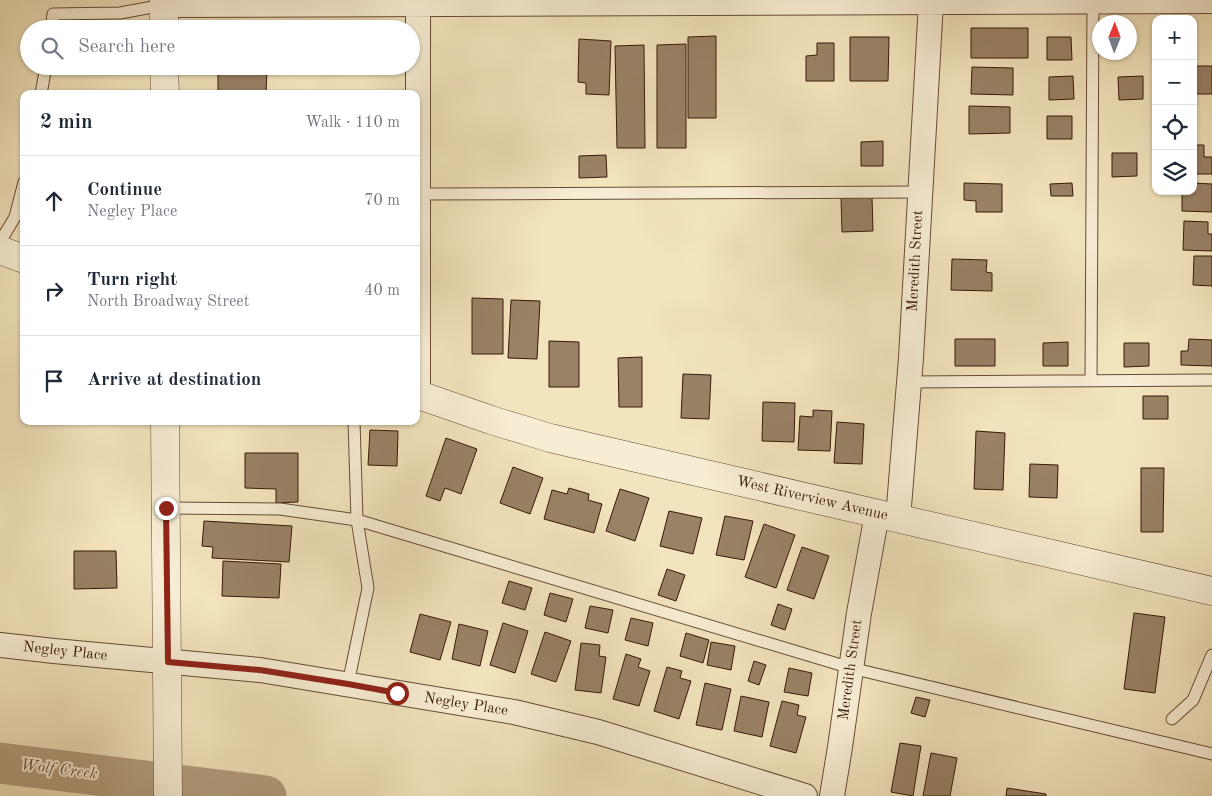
<!DOCTYPE html>
<meta charset="utf-8">
<style>
:root{--surface:#fff;--page:#f6f6f7;--text:#1f2937;--muted:#747a83;--line:#e0e1e3}
body{margin:0;font-family:"Old Standard TT",serif;background:var(--page);color:var(--text)}
.controls{position:absolute;right:15px;top:15px;display:grid;overflow:hidden;border-radius:10px;box-shadow:0 1px 4px #0004}
.controls button{width:45px;height:45px;display:grid;place-items:center;padding:0;border:0;border-bottom:1px solid var(--line);background:var(--surface);color:var(--text);font:25px sans-serif}
.compass{position:absolute;left:1092px;top:15px;width:45px;height:45px;border-radius:50%;background:var(--surface);box-shadow:0 1px 4px #0004;rotate:1deg}
.stop{position:absolute;width:15px;height:15px;margin:-11px;border:4px solid #8f2418;border-radius:50%;background:#fff}
.stop.end{background:#8f2418;border-color:#fff;box-shadow:0 1px 5px #0008}
.list{margin:0;padding:0;list-style:none}
h2{display:flex;justify-content:space-between;align-items:center;height:65px;margin:0;padding:0 20px;font-size:21px}
h2 small{font-size:16px;font-weight:400;color:var(--muted)}
.list li{display:grid;grid-template-columns:32px 1fr auto;gap:15px;align-items:center;box-sizing:border-box;height:90px;padding:0 20px;border-top:1px solid var(--line)}
.list b{display:block;font-size:19px;white-space:nowrap}
.list p{margin:0;font-size:16px;white-space:nowrap;color:var(--muted)}
.list em{font-size:16px;font-style:normal;color:var(--muted)}
.icon{flex:none;width:28px;height:28px;fill:none;stroke:currentColor;stroke-width:2;stroke-linecap:round;stroke-linejoin:round}
.map{position:relative;flex:none;width:1212px;height:796px;overflow:hidden}
.search{position:absolute;background:var(--surface);box-shadow:0 1px 4px #0004;left:20px;top:20px;width:400px;height:55px;display:flex;align-items:center;gap:12px;box-sizing:border-box;padding:0 18px;border-radius:28px;color:var(--muted);font-size:19px}
.panel{position:absolute;background:var(--surface);box-shadow:0 1px 4px #0004;left:20px;top:90px;width:400px;height:335px;border-radius:10px}
.map>svg:first-child{display:block}
</style>
<div class="map">
<svg width="1212" height="796" viewBox="0 0 1212 796">
<rect width="100%" height="100%" fill="#f2e4bd"/>
<filter id="stains"><feTurbulence type="fractalNoise" baseFrequency=".004" numOctaves="4"/><feColorMatrix values="0 0 0 0 .2 0 0 0 0 .09 0 0 0 0 .02 0 0 0 .5 -.17"/></filter>
<radialGradient id="worn" r=".72"><stop offset=".6" stop-color="#630" stop-opacity="0"/><stop offset="1" stop-color="#630" stop-opacity=".3"/></radialGradient>
<g fill="none" stroke-linecap="round" stroke-linejoin="round">
<!-- river -->
<path stroke="#b39f7f" stroke-width="41" d="M0,763L266,796"/>
</g>
<!-- building -->
<path fill="#998266" stroke="#381807" d="M971,28H1028V58H971Z
M716,36V118H688V37Z
M850,37H889L888,81H850Z
M1047,37H1071L1072,60H1047Z
M579,39L611,41L609,95L586,94V83L578,82Z
M817,43H834V81H806V56L817,55Z
M686,44V148H657V45Z
M644,45L645,148H617L615,46Z
M218,66H267L266,94L218,92Z
M1193,66H1212V94H1193Z
M972,67L1013,68V95L971,94Z
M1073,76L1074,99L1049,100V77Z
M1143,76V99L1119,100L1118,77Z
M969,106L1010,107V133L969,134Z
M1047,116H1072V139H1047Z
M883,141V166H861V142Z
M1193,145H1204V157H1212V174H1193Z
M1112,153H1137V176L1112,177Z
M606,155L607,177L579,178V156Z
M964,183L1002,184V212H976V201L964,200Z
M1072,183L1073,196H1051L1050,184Z
M1193,183L1212,184V212L1182,211V191H1193Z
M872,197L873,231L842,232L841,198Z
M1184,221L1208,222V234H1212V251L1183,250Z
M1194,256H1212V286L1193,285Z
M952,259L987,260L986,272L992,273V291L951,290Z
M472,298L503,299V354H472Z
M511,300L540,301L537,359L508,358Z
M955,339H995V366H955Z
M1189,339L1212,340V366L1181,365V351H1188Z
M549,341L579,342V387H549Z
M1068,342V366H1043V343Z
M1124,343H1149V366L1124,367Z
M642,357V407H619L618,358Z
M683,374L711,375L709,419L681,418Z
M1143,396H1168V419H1143Z
M763,402L795,403L794,442L762,441Z
M813,410L832,411L830,451L798,450L800,416L813,417Z
M837,422L864,424L862,464L834,463Z
M370,430L398,431L397,466L368,465Z
M976,431L1005,433L1003,490L974,489Z
M446,438L477,449L461,494L445,488L440,501L426,496Z
M245,453H298V502L276,503V489L245,488Z
M1030,464L1058,465L1057,498L1029,497Z
M513,467L543,478L530,514L500,503Z
M1141,468H1164L1163,532H1141Z
M569,488L589,494L588,500L602,504L594,533L544,519L552,490L567,494Z
M620,489L649,498L635,541L606,531Z
M669,511L702,518L693,554L660,546Z
M725,516L753,521L744,560L716,555Z
M204,521L292,526L289,562L212,558L213,547L202,546Z
M764,524L795,535L776,588L745,577Z
M802,547L829,556L814,599L787,590Z
M74,551H116L117,588L74,589Z
M223,561L281,564L279,598L222,596Z
M667,569L685,575L676,601L658,595Z
M509,581L532,588L525,610L502,603Z
M550,593L573,599L566,622L544,615Z
M778,604L792,609L785,630L771,625Z
M590,606L613,610L608,633L585,628Z
M1134,613L1165,617L1155,693L1124,689Z
M420,614L451,622L440,660L410,652Z
M631,618L653,623L648,646L625,640Z
M503,623L528,631L515,673L490,665Z
M459,624L488,631L480,666L452,659Z
M545,632L571,641L556,682L531,674Z
M686,633L709,640L703,663L680,656Z
M711,642L735,646L731,670L707,665Z
M581,643L600,645L599,656L606,657L601,693L575,690Z
M626,654L641,659L638,667L650,671L639,706L613,699Z
M754,661L766,665L759,685L748,681Z
M667,667L682,671L680,678L691,681L679,719L654,711Z
M789,668L812,673L808,696L784,692Z
M705,683L731,689L722,730L696,725Z
M741,696L769,702L762,737L734,731Z
M916,697L930,700L925,717L911,713Z
M782,701L799,705L797,715L806,717L796,753L770,746Z
M900,743L921,746L913,796L891,792Z
M931,753L957,758L950,796H923Z
M1007,788L1046,794V796H1006Z"/>
<g fill="none" stroke-linecap="round" stroke-linejoin="round">
<defs>
<path id="service" d="M51,29L53,14L120,13L163,5
M41,94L46,66
M416,193L418,194L920,192
M0,242L15,217L24,182
M1091,381L1093,2
M909,382L1212,380
M166,508L280,509L357,520L851,668L1212,754
M348,684L368,588L357,520L354,421
M1172,719L1193,700L1212,655"/>
<path id="minor" d="M418,0V394
M164,5L1212,1
M898,519L911,358L931,2
M0,645L54,651L260,670L514,712L598,732L805,796
M832,796L840,747L859,613L877,514"/>
<path id="tertiary" d="M164,0V29
M164,66L165,94
M0,250L24,259
M416,394L491,420L550,438L1212,591
M165,421L168,796"/>
</defs>
<!-- service casing -->
<use href="#service" stroke="#664b34" stroke-width="13"/>
<!-- minor casing -->
<use href="#minor" stroke="#664b34" stroke-width="26"/>
<!-- tertiary casing -->
<use href="#tertiary" stroke="#664b34" stroke-width="29"/>
<!-- service -->
<use href="#service" stroke="#f7edd4" stroke-width="11"/>
<!-- minor -->
<use href="#minor" stroke="#f7edd4" stroke-width="24"/>
<!-- tertiary -->
<use href="#tertiary" stroke="#f7edd4" stroke-width="28"/>
</g>
<g fill="none" stroke-linecap="round" stroke-linejoin="round">
<!-- route -->
<path stroke="#8f2418" stroke-width="6" d="M166,508L168,662L260,670L348,684L397,693"/>
</g>
<g text-anchor="middle" dominant-baseline="central" stroke-width="4" stroke-linejoin="round" paint-order="stroke">
<!-- street labels -->
<g font-size="15" fill="#381807" stroke="#f7edd4">
<text transform="translate(916 261) rotate(-87)">Meredith Street</text>
<text transform="translate(812 499) rotate(13)">West Riverview Avenue</text>
<text transform="translate(65 652) rotate(6)">Negley Place</text>
<text transform="translate(851 670) rotate(-82)">Meredith Street</text>
<text transform="translate(466 705) rotate(9)">Negley Place</text>
</g>
<!-- water labels -->
<g font-size="16" font-style="italic" fill="#694e37" stroke="#f7edd4">
<text transform="translate(59 770) rotate(7)">Wolf Creek</text>
</g>
</g>
<rect width="100%" height="100%" filter="url(#stains)"/>
<rect width="100%" height="100%" fill="url(#worn)"/>
</svg>
<div class="controls">
<button>+</button>
<button>−</button>
<button><svg class="icon" aria-label="locate" viewBox="0 0 24 24"><circle cx="12" cy="12" r="6"/><path d="M12 2v4M12 18v4M2 12h4M18 12h4"/></svg></button>
<button><svg class="icon" aria-label="layers" viewBox="0 0 24 24"><path d="M12 4l9 5-9 5-9-5zM3 14l9 5 9-5"/></svg></button>
</div>
<svg class="compass" viewBox="-18 -18 36 36"><path d="M0-13l5 13h-10z" fill="#e53935"/><path d="M0 13l5-13h-10z" fill="#747a83"/></svg>
<div class="stop" style="left:397px;top:693px"></div>
<div class="stop end" style="left:166px;top:508px"></div>
<div class="search"><svg class="icon" aria-label="search" viewBox="0 0 24 24"><circle cx="10" cy="10" r="6"/><path d="M15 15l6 6"/></svg>Search here</div>
<section class="panel">
<h2>2 min<small>Walk · 110 m</small></h2>
<ul class="list">
<li><svg class="icon" aria-label="ahead" viewBox="0 0 24 24"><path d="M12 20V5M6 11l6-6 6 6"/></svg><div><b>Continue</b><p>Negley Place</p></div><em>70 m</em></li>
<li><svg class="icon" aria-label="right" viewBox="0 0 24 24"><path d="M7 20v-9h11M14 6l5 5-5 5"/></svg><div><b>Turn right</b><p>North Broadway Street</p></div><em>40 m</em></li>
<li><svg class="icon" aria-label="arrive" viewBox="0 0 24 24"><path d="M6 21V4h12l-3 4 3 4H6"/></svg><div><b>Arrive at destination</b></div></li>
</ul>
</section>
</div>
